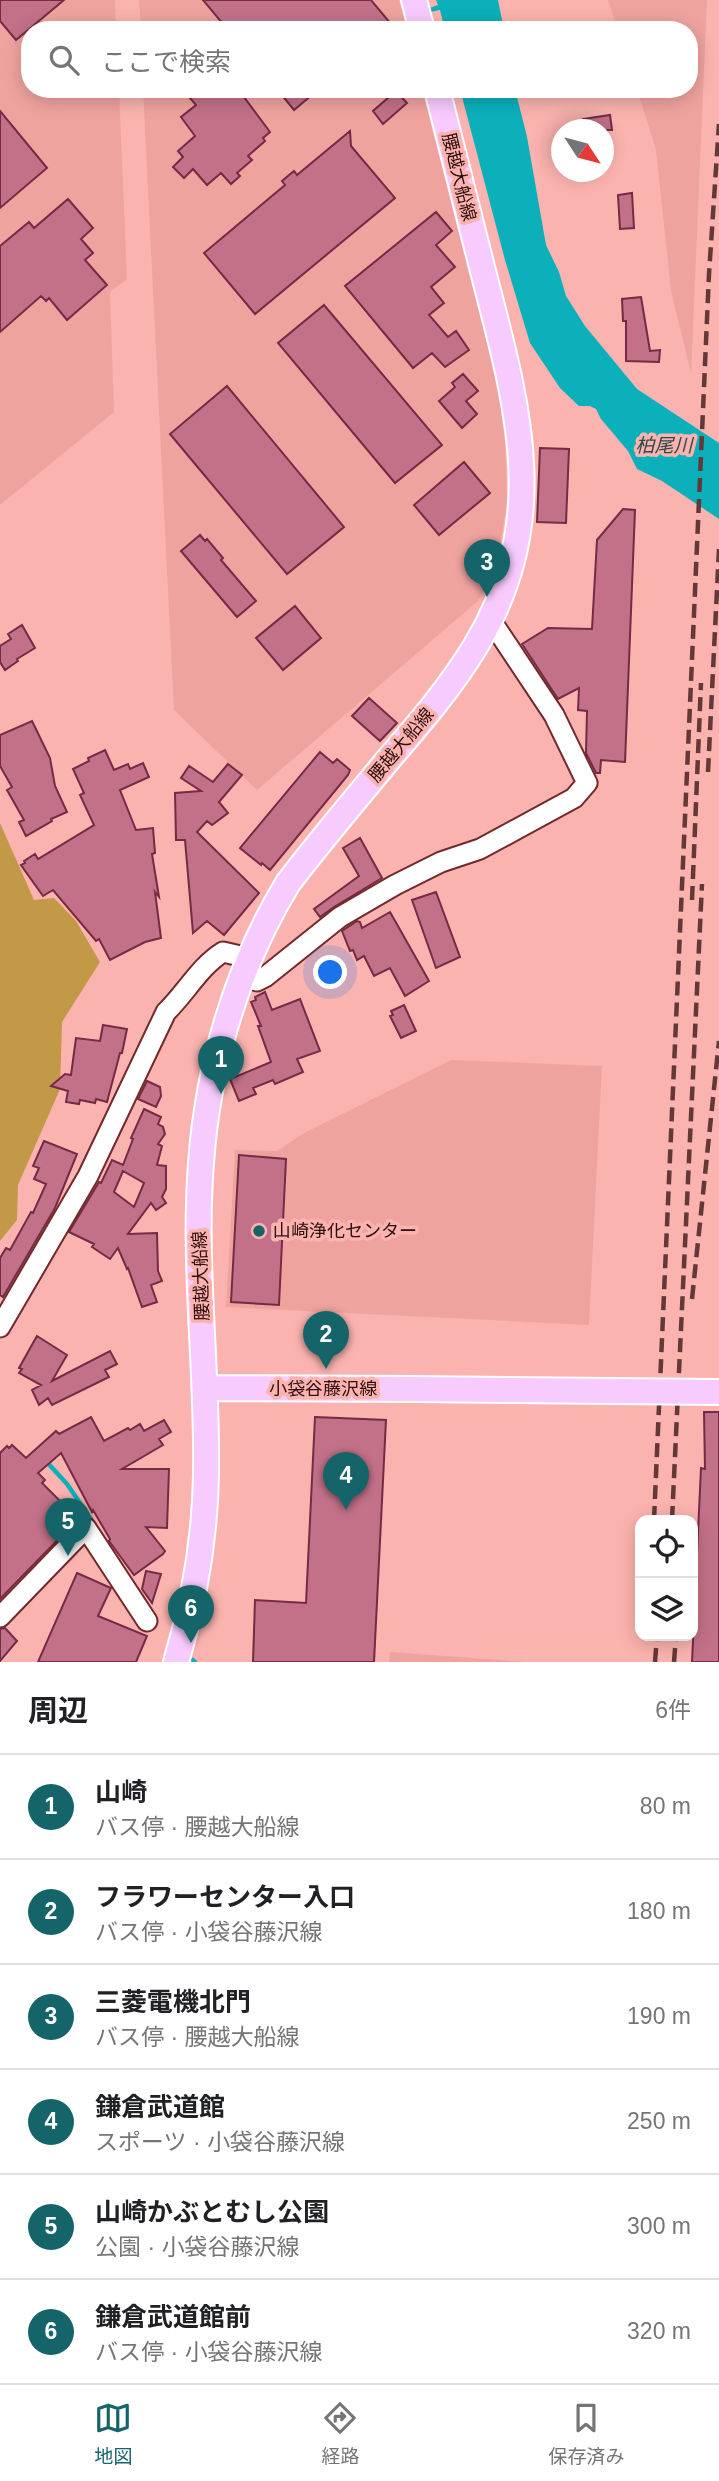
<!DOCTYPE html>
<html lang="ja">
<meta charset="utf-8">
<style>
:root{--surface:#fff;--page:#f6f6f6;--text:#202124;--muted:#757577;--line:#e0e0e0;--accent:#146469}
body{margin:0;font-family:Arial,"Noto Sans JP",sans-serif;background:var(--page);color:var(--text)}
.controls{position:absolute;right:21px;bottom:21px;display:grid;overflow:hidden;border-radius:14px;box-shadow:0 4px 18px #0003}
.controls button{width:63px;height:63px;display:grid;place-items:center;padding:0;border:0;border-bottom:2px solid var(--line);background:var(--surface);color:var(--text);font:35px sans-serif}
.compass{position:absolute;left:551px;top:119px;width:63px;height:63px;border-radius:50%;background:var(--surface);box-shadow:0 4px 18px #0003;rotate:126deg}
.you{position:absolute;left:331px;top:973px;width:24px;height:24px;margin:-18px;border:5px solid #fff;border-radius:50%;background:#1a73e8;box-shadow:0 0 0 10px #1a73e833}
.badge{display:grid;place-items:center;width:46px;height:46px;border-radius:50%;background:var(--accent);color:#fff;font-size:23px;font-weight:700}
.pin{position:absolute;translate:-50% -58px;filter:drop-shadow(0 2px 4px #0008)}
.pin::after{content:'';position:absolute;top:37px;width:24px;height:21px;background:inherit;clip-path:polygon(0 0,100% 0,50% 100%)}
.list{margin:0;padding:0;list-style:none}
h2{display:flex;justify-content:space-between;align-items:center;height:91px;margin:0;padding:0 28px;font-size:30px}
h2 small{font-size:23px;font-weight:400;color:var(--muted)}
.list li{display:grid;grid-template-columns:46px 1fr auto;gap:21px;align-items:center;box-sizing:border-box;height:105px;padding:0 28px;border-top:2px solid var(--line)}
.list b{display:block;font-size:26px;white-space:nowrap}
.list p{margin:0;font-size:23px;white-space:nowrap;color:var(--muted)}
.list em{font-size:23px;font-style:normal;color:var(--muted)}
.icon{flex:none;width:38px;height:38px;fill:none;stroke:currentColor;stroke-width:2;stroke-linecap:round;stroke-linejoin:round}
.map{position:relative;flex:none;width:719px;height:1662px;overflow:hidden}
.search{position:absolute;background:var(--surface);box-shadow:0 4px 18px #0003;left:21px;right:21px;top:21px;height:77px;display:flex;align-items:center;gap:18px;box-sizing:border-box;padding:0 24px;border-radius:28px;color:var(--muted);font-size:26px}
.sheet{height:721px;background:var(--surface)}
nav{display:flex;justify-content:space-around;align-items:center;box-sizing:border-box;height:98px;border-top:2px solid var(--line);background:var(--surface);font-size:19px;color:var(--muted)}
nav a{display:grid;justify-items:center;gap:4px}
nav .on{color:var(--accent)}
.map>svg:first-child{display:block}
</style>
<div class="map">
<svg width="719" height="1662" viewBox="0 0 719 1662">
<rect width="100%" height="100%" fill="#fbb3af"/>
<!-- built -->
<path fill="#efa39f" d="M0,0H115L116,30H30V89H119L127,279L110,292L114,412L0,505Z
M139,0H399L407,30H141Z
M608,0H707L691,373L671,291L656,150L637,89H689V30H618Z
M143,89H422L498,387L505,443L507,502L496,570L478,601L257,790L174,710Z
M451,1060L602,1066L589,1325L226,1307L235,1150L277,1151L304,1133Z
M390,1652L526,1662H389Z"/>
<!-- green -->
<path fill="#c29946" d="M0,823L34,900L54,898L76,921L100,962L62,1022L60,1089L18,1185L17,1220L0,1241Z"/>
<!-- water -->
<path fill="#0bb0bb" d="M436,0H498L504,30H445L440,10L430,12L429,8L438,5Z
M460,89H515L527,137L546,245L559,272L566,296L585,326L637,389L719,443V519L662,481L637,469L628,451L601,419L596,409L590,406H579L560,388L530,343L505,260Z"/>
<g fill="none" stroke-linecap="round" stroke-linejoin="round">
<!-- stream -->
<path stroke="#0bb0bb" stroke-width="4.5" d="M45,1460L67,1484L95,1525
M193,1660L195,1662"/>
</g>
<!-- building -->
<path fill="#c27188" stroke="#742b43" stroke-width="2" fill-rule="evenodd" d="M0,0H64L16,40L0,21Z
M203,0H371L396,30H228Z
M200,89H238L270,132L263,138L265,141L248,156L252,160L237,173L240,176L231,184L221,173L207,185L193,169L184,178L173,167L183,157L178,151L195,136L181,117L196,105L190,98Z
M277,89H319L294,110Z
M396,91L407,103L383,124L373,111Z
M0,111L47,168L0,208Z
M610,115L612,130H585L583,119Z
M350,131L351,146L395,198L255,314L204,253L285,185L282,181L294,171L297,175Z
M632,193L634,228L620,229L618,195Z
M68,199L93,228L81,239L93,253L85,260L107,285L67,320L49,298L46,301L41,296L0,332V246L29,222L34,228Z
M436,212L452,231L436,245L455,267L431,287L444,303L429,315L448,337L456,331L469,350L445,367L432,353L413,368L345,286Z
M641,297L650,351L660,350L659,362L626,361V321H623L622,299Z
M324,305L442,445L395,483L278,343Z
M463,374L478,391L466,401L477,414L462,428L439,401L455,387L452,383Z
M227,386L344,527L287,574L170,434Z
M540,448L569,449L566,523L537,522Z
M464,462L490,493L439,535L414,505Z
M623,509L635,510L625,762L601,760L600,773H596L586,753L587,711L578,710L579,688L558,699L522,644L548,628L592,629L597,540Z
M200,535L205,541L207,539L223,558L221,560L256,601L237,617L181,551Z
M295,606L321,638L283,670L256,638Z
M22,625L35,648L17,659L18,661L5,670L0,662V646L11,639L8,634Z
M369,698L397,723L380,741L352,716Z
M32,721L50,758L55,786L67,812L51,819L52,821L26,836L19,822L24,820L7,790L12,787L0,766V735Z
M105,750L114,770L128,764L130,769L143,763L149,777L120,790L136,830L153,828L155,853L152,854L159,897L155,892L161,938L145,942L110,960L99,939L96,941L53,890L43,896L21,865L25,863L24,861L35,854L38,859L94,825L80,795L84,793L73,769L89,761L88,758Z
M320,752L333,763L337,759L350,770L348,775L270,870L262,863L261,865L240,848Z
M228,764L242,775L219,802L228,813L212,825L207,821L197,832L259,893L224,935L207,921L193,933L185,840H176L175,793L201,791L181,778L189,766L213,782Z
M360,838L382,878L334,907L320,917L314,909L359,876L343,848Z
M436,892L460,957L436,968L412,900Z
M390,912L429,981L405,996L390,968L374,976L364,956L357,960L353,950L350,951L342,931L357,921L360,922L362,928Z
M265,992L272,1010L300,999L320,1051L297,1059L303,1072L275,1084L273,1080L253,1088L256,1094L239,1101L230,1079L271,1062L258,1026H261L251,1002L256,1000L255,997Z
M404,1005L416,1031L401,1038L390,1016L393,1015L391,1011Z
M103,1025L127,1029L122,1053H120L107,1102L96,1099L95,1103L80,1100L79,1104L66,1102L68,1091L51,1086L65,1074L71,1075L76,1038L100,1041Z
M147,1081L160,1087L161,1096L156,1107L138,1099Z
M144,1109L161,1117L158,1124L163,1127L165,1134L158,1144L162,1146L157,1165L166,1166V1189L162,1197L166,1203L156,1210L151,1203L128,1234L157,1233L158,1271L162,1281L151,1285L157,1302L142,1307L128,1268L127,1269L118,1248L110,1259L92,1247L94,1244L69,1232L99,1182L101,1183L112,1160L123,1165L133,1139L131,1138ZM123,1171L144,1183L134,1207L114,1192Z
M44,1141L77,1154L55,1208L3,1297L0,1295V1258L6,1248L10,1250L31,1212L33,1213L46,1184L34,1179L39,1168L33,1166Z
M239,1155L286,1159L279,1305L231,1302Z
M37,1336L67,1355L52,1381L110,1351L117,1364L105,1370L109,1377L52,1405L48,1398L39,1405L32,1390L41,1385L19,1373L22,1369L19,1368Z
M704,1412H719V1662H692L701,1468L705,1469Z
M91,1417L104,1441L128,1428L130,1430L140,1424L144,1431L164,1420L171,1432L159,1439L163,1445L122,1469H169L167,1528L146,1527L165,1551L163,1554L134,1575L109,1541L110,1539L93,1510L92,1512L61,1453L38,1473L45,1480L42,1483L78,1519L0,1599V1453L7,1446L9,1448L12,1445L26,1458L56,1431L59,1434Z
M315,1417L386,1420L374,1662H253L255,1600L306,1603Z
M146,1571L161,1574L152,1603L142,1589Z
M77,1573L111,1588L98,1616L147,1636L136,1662H38Z
M5,1628L17,1641L0,1661V1629Z"/>
<g fill="none" stroke-linecap="round" stroke-linejoin="round">
<defs>
<path id="minor" d="M242,977L257,981L265,977L340,917L395,885L441,862L480,849L517,829L574,798L587,783L554,715L490,619
M0,1327L88,1176L166,1012C186,993 199,967 223,952L249,958
M0,1617L86,1528L147,1621"/>
<path id="major" d="M414,0L422,30
M205,1388L412,1389
M176,1662C194,1602 205,1537 206,1475C208,1371 193,1266 201,1163C208,1065 237,967 288,883C320,841 354,801 388,760C419,724 450,688 475,647C551,522 519,410 485,279C469,216 453,152 437,89"/>
</defs>
<!-- minor casing -->
<use href="#minor" stroke="#73292a" stroke-width="23"/>
<!-- major casing -->
<use href="#major" stroke="#fff" stroke-width="28"/>
<!-- minor -->
<use href="#minor" stroke="#fff" stroke-width="19"/>
<!-- major -->
<use href="#major" stroke="#f8cbfe" stroke-width="24"/>
<!-- rail -->
<path stroke="#633938" stroke-width="4.5" stroke-dasharray="14 7" stroke-linecap="butt" d="M708,772L719,549
M692,900L701,683
M692,1299L719,1041
M654,1520L709,274L719,124
M672,1520L702,884
M655,1662L657,1636
M674,1662L676,1636"/>
<defs>
<path id="major-bridge" d="M412,1389L719,1392"/>
</defs>
<!-- major-bridge casing -->
<use href="#major-bridge" stroke="#fff" stroke-width="28" stroke-linecap="butt"/>
<!-- major-bridge -->
<use href="#major-bridge" stroke="#f8cbfe" stroke-width="24"/>
</g>
<!-- markers -->
<circle fill="#146469" stroke="#fbb3af" stroke-width="2.5" cx="259" cy="1231" r="7"/>
<g text-anchor="middle" dominant-baseline="central" stroke-width="7" stroke-linejoin="round" paint-order="stroke">
<!-- street labels -->
<g font-size="18" fill="#2e0e0e" stroke="#fbb3af">
<text transform="translate(459 177) rotate(76)">腰越大船線</text>
<text transform="translate(401 745) rotate(-50)">腰越大船線</text>
<text transform="translate(201 1276) rotate(-92)">腰越大船線</text>
<text x="323" y="1389">小袋谷藤沢線</text>
</g>
<!-- poi labels -->
<g font-size="18" fill="#2e0e0e" stroke="#fbb3af" text-anchor="start">
<text x="273" y="1231">山崎浄化センター</text>
</g>
<!-- water labels -->
<g font-size="19" font-style="italic" fill="#2c494c" stroke="#fbb3af">
<text x="664" y="445">柏尾川</text>
</g>
</g>
</svg>
<div class="controls">
<button><svg class="icon" aria-label="locate" viewBox="0 0 24 24"><circle cx="12" cy="12" r="6"/><path d="M12 2v4M12 18v4M2 12h4M18 12h4"/></svg></button>
<button><svg class="icon" aria-label="layers" viewBox="0 0 24 24"><path d="M12 4l9 5-9 5-9-5zM3 14l9 5 9-5"/></svg></button>
</div>
<svg class="compass" viewBox="-18 -18 36 36"><path d="M0-13l5 13h-10z" fill="#e53935"/><path d="M0 13l5-13h-10z" fill="#757577"/></svg>
<div class="you"></div>
<div class="pin badge" style="left:221px;top:1094px">1</div>
<div class="pin badge" style="left:326px;top:1369px">2</div>
<div class="pin badge" style="left:487px;top:597px">3</div>
<div class="pin badge" style="left:346px;top:1510px">4</div>
<div class="pin badge" style="left:68px;top:1556px">5</div>
<div class="pin badge" style="left:191px;top:1643px">6</div>
<div class="search"><svg class="icon" aria-label="search" viewBox="0 0 24 24"><circle cx="10" cy="10" r="6"/><path d="M15 15l6 6"/></svg>ここで検索</div>
</div>
<section class="sheet">
<h2>周辺<small>6件</small></h2>
<ul class="list">
<li><span class="badge">1</span><div><b>山崎</b><p>バス停 · 腰越大船線</p></div><em>80 m</em></li>
<li><span class="badge">2</span><div><b>フラワーセンター入口</b><p>バス停 · 小袋谷藤沢線</p></div><em>180 m</em></li>
<li><span class="badge">3</span><div><b>三菱電機北門</b><p>バス停 · 腰越大船線</p></div><em>190 m</em></li>
<li><span class="badge">4</span><div><b>鎌倉武道館</b><p>スポーツ · 小袋谷藤沢線</p></div><em>250 m</em></li>
<li><span class="badge">5</span><div><b>山崎かぶとむし公園</b><p>公園 · 小袋谷藤沢線</p></div><em>300 m</em></li>
<li><span class="badge">6</span><div><b>鎌倉武道館前</b><p>バス停 · 小袋谷藤沢線</p></div><em>320 m</em></li>
</ul>
</section>
<nav>
<a class="on"><svg class="icon" aria-label="map" viewBox="0 0 24 24"><path d="M3 6l6-2 6 2 6-2v14l-6 2-6-2-6 2zM9 4v14M15 6v14"/></svg>地図</a>
<a><svg class="icon" aria-label="directions" viewBox="0 0 24 24"><path d="M12 3l9 9-9 9-9-9zM9 14v-3h6M13 9l2 2-2 2"/></svg>経路</a>
<a><svg class="icon" aria-label="saved" viewBox="0 0 24 24"><path d="M7 4h10v16l-5-4-5 4z"/></svg>保存済み</a>
</nav>
